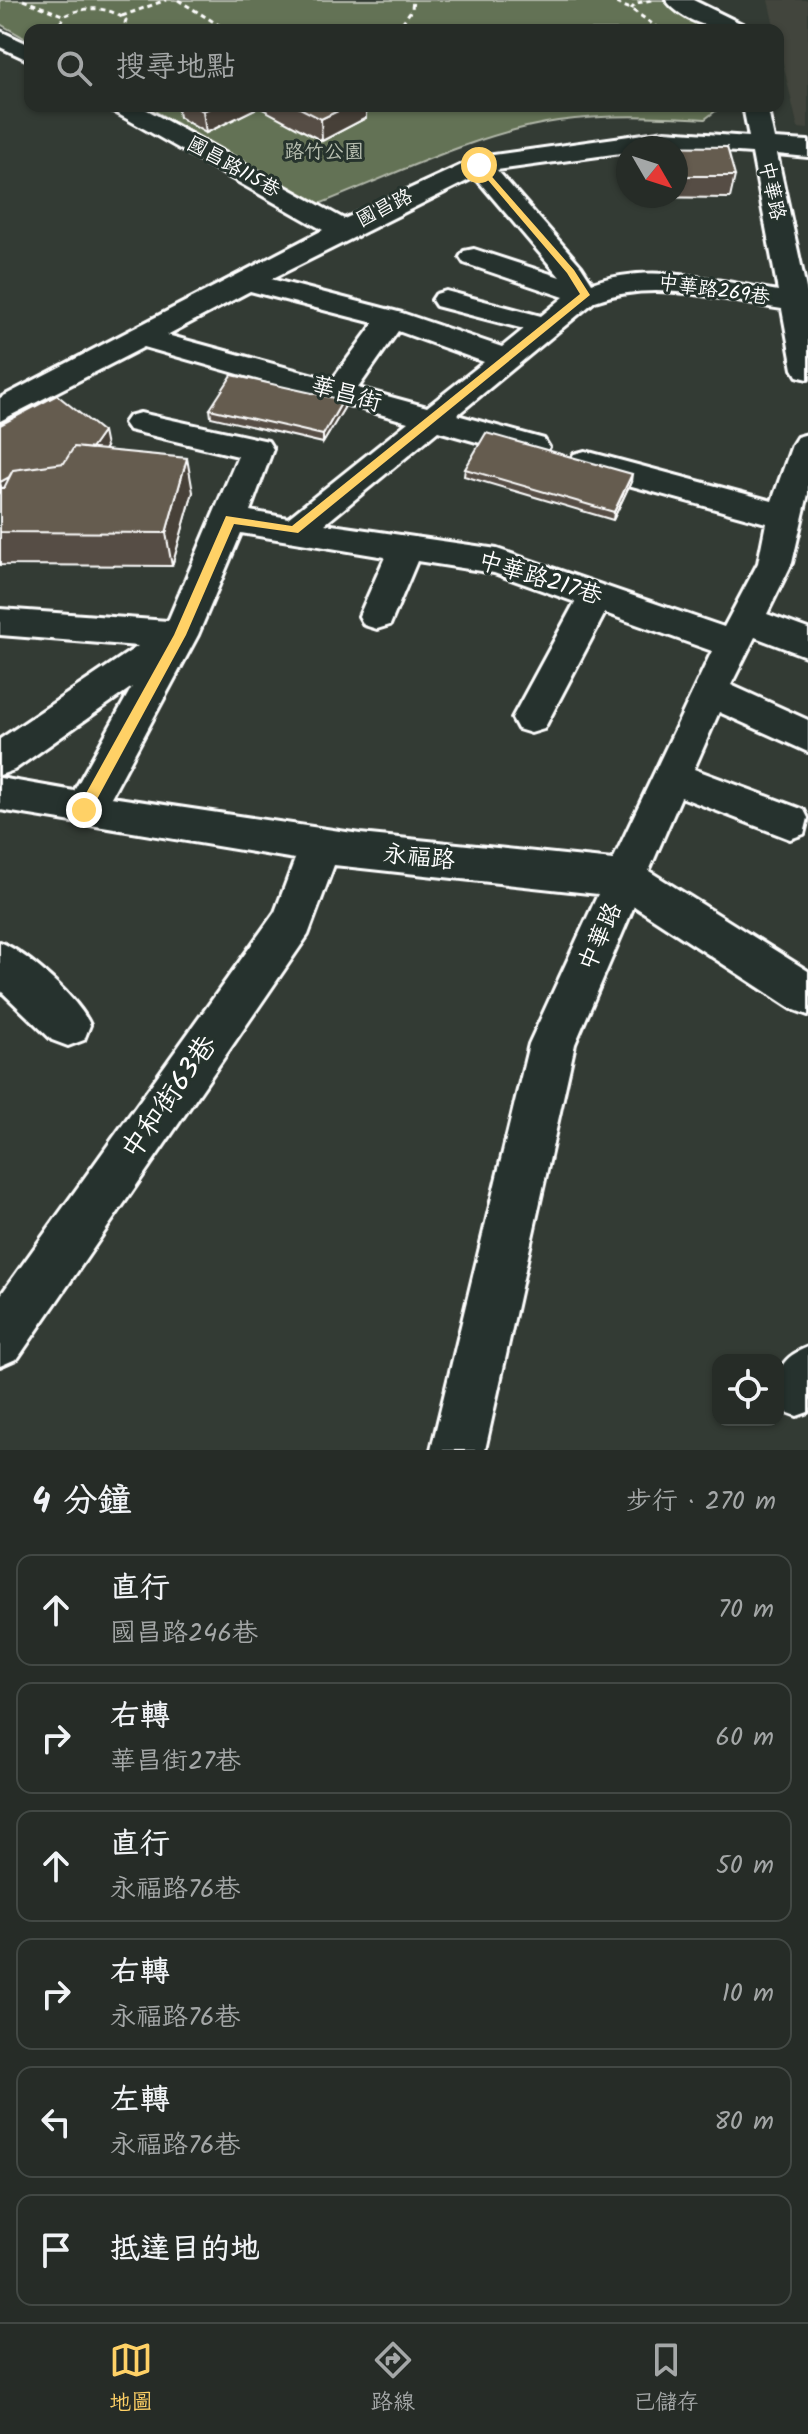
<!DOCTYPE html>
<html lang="zh-TW">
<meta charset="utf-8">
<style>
:root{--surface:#262c27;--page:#323833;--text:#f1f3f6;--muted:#a4a7a7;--line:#424844;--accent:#ffd166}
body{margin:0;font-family:Kalam,"LXGW WenKai TC",sans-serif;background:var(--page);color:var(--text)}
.controls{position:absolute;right:24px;bottom:24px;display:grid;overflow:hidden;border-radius:16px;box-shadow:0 2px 6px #0004}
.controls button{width:72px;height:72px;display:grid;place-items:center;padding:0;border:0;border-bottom:2px solid var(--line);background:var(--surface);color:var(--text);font:40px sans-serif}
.compass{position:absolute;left:616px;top:136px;width:72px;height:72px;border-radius:50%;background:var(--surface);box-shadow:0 2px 6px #0004;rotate:129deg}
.stop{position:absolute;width:24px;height:24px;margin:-18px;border:6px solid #ffd166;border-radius:50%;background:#fff}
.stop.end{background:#ffd166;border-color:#fff;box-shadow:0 2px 8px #0008}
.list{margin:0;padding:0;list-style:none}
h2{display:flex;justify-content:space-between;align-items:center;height:104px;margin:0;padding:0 32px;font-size:34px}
h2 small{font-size:26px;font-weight:400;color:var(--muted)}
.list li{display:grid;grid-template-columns:52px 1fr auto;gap:24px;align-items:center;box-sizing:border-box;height:112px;margin:0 16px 16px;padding:0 16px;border:2px solid var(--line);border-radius:16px}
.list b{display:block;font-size:30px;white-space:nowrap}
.list p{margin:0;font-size:26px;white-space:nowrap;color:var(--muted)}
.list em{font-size:26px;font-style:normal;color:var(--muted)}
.icon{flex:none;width:44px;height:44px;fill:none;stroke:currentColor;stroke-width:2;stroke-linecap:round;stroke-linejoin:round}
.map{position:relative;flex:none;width:808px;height:1450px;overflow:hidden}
.search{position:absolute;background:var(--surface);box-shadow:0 2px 6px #0004;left:24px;right:24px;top:24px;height:88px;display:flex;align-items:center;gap:20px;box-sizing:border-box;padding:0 28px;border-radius:16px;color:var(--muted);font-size:30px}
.sheet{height:872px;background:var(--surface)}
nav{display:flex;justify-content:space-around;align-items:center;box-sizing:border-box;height:112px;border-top:2px solid var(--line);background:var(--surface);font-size:22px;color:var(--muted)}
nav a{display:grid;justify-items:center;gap:4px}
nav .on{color:var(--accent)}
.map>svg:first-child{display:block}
</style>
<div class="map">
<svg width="808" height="1450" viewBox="0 0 808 1450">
<rect width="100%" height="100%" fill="#333b34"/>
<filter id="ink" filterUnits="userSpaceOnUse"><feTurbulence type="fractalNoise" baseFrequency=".0125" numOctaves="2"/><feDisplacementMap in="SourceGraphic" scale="16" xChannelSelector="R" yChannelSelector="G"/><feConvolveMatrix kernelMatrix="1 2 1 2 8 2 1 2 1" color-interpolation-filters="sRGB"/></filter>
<g filter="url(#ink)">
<!-- built -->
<path fill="#42453c" d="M768,0H808V129L798,128L778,42V30H775Z"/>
<!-- green -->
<path fill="#647254" stroke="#b2b8aa" stroke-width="2" d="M0,0H672L711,25L712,30H30V41L0,24Z
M146,106H722L705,119C656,116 606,114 558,121C480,132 393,175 319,204Z"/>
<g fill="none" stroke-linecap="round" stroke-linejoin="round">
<defs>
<path id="minor" d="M666,0H693L744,25L747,30C719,30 685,25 666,0Z
M0,31L30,45V61L0,47Z
M110,106H140L344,219L479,157L665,131L749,137L743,106H767L774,139L808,141V157L777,154L808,298V379L797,376L793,369L782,309C718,299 657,279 595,301L457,415L544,439L549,447L544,455L533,458L438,431L325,524L497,549L724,627L758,563L766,523L574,470L569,462L574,454L585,451L772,501L792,445L797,437L808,434V494L792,563L767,614L808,629V657L755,637L731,685L808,720V752L719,712L694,769L804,810L808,818L804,834L790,839L681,797L649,871L808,971V1015L792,1009L634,906L575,1044L485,1450H431L529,1044L598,894L334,865L308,935L18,1358L0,1366V1296L275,912L295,859L0,810V778L74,791L132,687L14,770L0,775V739L138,646L0,635V609L168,621L238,456L129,430L124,423L129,416L140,413L268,441L273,449L250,511L288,518L408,422L144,347L0,421V398L323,230L113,111ZM665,147L752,153L778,291C716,281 653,262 592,283L581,266L497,170L628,152V148ZM475,177L560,277L474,249L464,251L460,257L464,263L564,297L541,316L446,291L436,294L432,300L436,306L524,329L502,347L402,313L271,279ZM250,291L374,323L332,380L167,335ZM398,331L484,362L427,407L358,388ZM241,533L385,557L359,616L364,625L377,629L390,625L417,561L494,573L575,602L512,718L518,729L531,733L544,729L605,613L712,651L613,860L360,834L111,797L198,635Z
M0,942C27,953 79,999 90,1025L84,1040L68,1046L52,1040L0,990Z
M808,1347V1412L797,1416L778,1409C777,1376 775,1360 808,1347Z"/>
</defs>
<!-- minor casing -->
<use href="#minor" stroke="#fff" stroke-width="6"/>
<!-- path -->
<path stroke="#fff" stroke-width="3" stroke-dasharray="5 4" stroke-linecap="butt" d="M23,0L65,16
M178,0L227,30
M608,0L631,9L661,30
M631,9L637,3L652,0
M122,16L166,0
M55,30L66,15C86,6 108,6 126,20L123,30
M397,30L412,9L413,0"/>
<!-- minor -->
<use href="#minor" fill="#26332d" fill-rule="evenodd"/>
</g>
<!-- wall -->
<path fill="#574e44" stroke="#fff" stroke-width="2" d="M177,106H366V118L322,141L259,107L206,133L179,117Z
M676,148L735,176L730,198L635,197V196H676Z
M344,408L323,443L211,417L210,409Z
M0,425L106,447L104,450L193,492L172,566L0,565Z
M465,469L631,482L613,520L464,476Z"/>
<!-- shaded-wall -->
<path fill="#474037" stroke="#fff" stroke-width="2" d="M214,106H259V107L206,133L203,111Z
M348,106H366V118L322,141L321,119Z
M343,400L344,408L323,443V435Z
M103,432L106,447L84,479L80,464Z
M187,458L193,492L172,566L166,533Z
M20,471L4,498L0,482Z
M632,474L631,482L613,520L614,512Z"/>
<!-- building -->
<path fill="#655b4f" stroke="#fff" stroke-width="2" d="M193,106H214L203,111Z
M296,106H348L321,119Z
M633,146L727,147L735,176H676V148H634Z
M232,375L343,400L323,435L210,409Z
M57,395L103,432L91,449L74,447L64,463L13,470L9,477L0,482V425Z
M486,433L632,474L614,512L465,469Z
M74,447L187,458L166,533L0,532V488H4L13,470L64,463Z"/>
</g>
<!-- route -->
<path fill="#ffd166" d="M479,162L574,270L590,295L298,533L234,524L186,635L89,814H79V806L174,635L226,516L292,526L580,294L567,273L476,166Z"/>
<g text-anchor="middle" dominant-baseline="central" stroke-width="6" stroke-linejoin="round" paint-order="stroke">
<!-- far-park labels -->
<g font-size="20" fill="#b9c0b2" stroke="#26332d">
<text x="324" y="153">路竹公園</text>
</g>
<!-- far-street labels -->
<g font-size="20" fill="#fff" stroke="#26332d">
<text transform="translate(233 168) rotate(29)">國昌路115巷</text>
<text transform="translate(771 191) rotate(78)">中華路</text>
<text transform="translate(385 209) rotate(-27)">國昌路</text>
<text transform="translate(714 291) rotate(8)">中華路269巷</text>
</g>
<!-- street labels -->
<g font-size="24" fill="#fff" stroke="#26332d">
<text transform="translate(346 395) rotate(16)">華昌街</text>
<text transform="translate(540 579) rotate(17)">中華路217巷</text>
<text transform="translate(419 858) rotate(6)">永福路</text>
<text transform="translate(601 937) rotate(-66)">中華路</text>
</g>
<!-- near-street labels -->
<g font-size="28" fill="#fff" stroke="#26332d">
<text transform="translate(170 1098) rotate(-55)">中和街63巷</text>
</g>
</g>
</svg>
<div class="controls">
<button><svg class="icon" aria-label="locate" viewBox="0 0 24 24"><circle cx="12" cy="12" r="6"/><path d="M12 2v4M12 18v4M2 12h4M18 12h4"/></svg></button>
</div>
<svg class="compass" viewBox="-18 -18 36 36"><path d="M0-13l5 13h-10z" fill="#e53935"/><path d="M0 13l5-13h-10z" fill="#a4a7a7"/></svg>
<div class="stop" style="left:479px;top:165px"></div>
<div class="stop end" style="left:84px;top:810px"></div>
<div class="search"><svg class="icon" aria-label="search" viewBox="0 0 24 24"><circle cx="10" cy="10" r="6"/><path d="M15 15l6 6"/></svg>搜尋地點</div>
</div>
<section class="sheet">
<h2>4 分鐘<small>步行 · 270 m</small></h2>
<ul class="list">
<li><svg class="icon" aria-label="ahead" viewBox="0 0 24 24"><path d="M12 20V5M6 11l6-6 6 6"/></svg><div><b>直行</b><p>國昌路246巷</p></div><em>70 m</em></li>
<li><svg class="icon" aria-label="right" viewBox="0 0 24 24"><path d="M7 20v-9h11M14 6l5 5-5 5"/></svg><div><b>右轉</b><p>華昌街27巷</p></div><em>60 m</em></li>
<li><svg class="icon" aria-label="ahead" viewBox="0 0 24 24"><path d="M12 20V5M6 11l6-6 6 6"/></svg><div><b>直行</b><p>永福路76巷</p></div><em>50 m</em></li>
<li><svg class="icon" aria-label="right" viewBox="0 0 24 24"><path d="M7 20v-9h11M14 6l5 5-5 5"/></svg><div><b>右轉</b><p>永福路76巷</p></div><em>10 m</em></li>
<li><svg class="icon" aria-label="left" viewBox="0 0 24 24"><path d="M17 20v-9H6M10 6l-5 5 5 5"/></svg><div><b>左轉</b><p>永福路76巷</p></div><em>80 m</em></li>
<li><svg class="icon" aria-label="arrive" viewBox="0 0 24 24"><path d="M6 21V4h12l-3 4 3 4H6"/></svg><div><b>抵達目的地</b></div></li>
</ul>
</section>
<nav>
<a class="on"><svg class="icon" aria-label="map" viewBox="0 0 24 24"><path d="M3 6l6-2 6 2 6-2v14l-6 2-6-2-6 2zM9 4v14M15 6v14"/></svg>地圖</a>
<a><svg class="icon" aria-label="directions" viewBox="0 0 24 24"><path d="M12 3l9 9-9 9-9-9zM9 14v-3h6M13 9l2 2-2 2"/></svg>路線</a>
<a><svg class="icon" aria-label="saved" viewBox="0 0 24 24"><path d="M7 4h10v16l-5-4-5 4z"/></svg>已儲存</a>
</nav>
